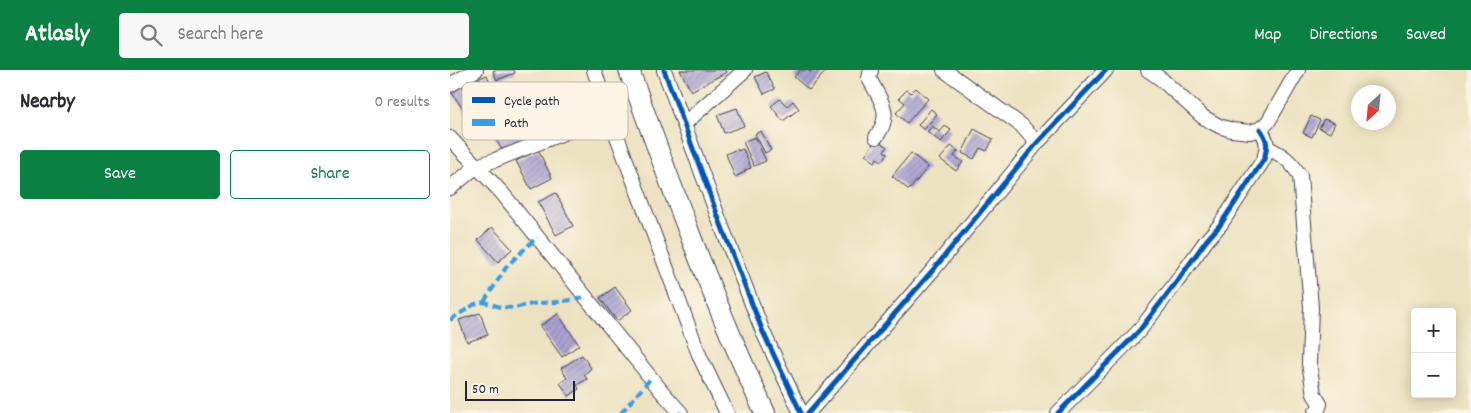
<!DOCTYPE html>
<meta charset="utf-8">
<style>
:root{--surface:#fff;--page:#f7f7f7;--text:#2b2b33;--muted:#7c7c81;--line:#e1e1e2;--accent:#0b8043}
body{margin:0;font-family:Dekko,sans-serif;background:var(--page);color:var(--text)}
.controls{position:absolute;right:15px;bottom:15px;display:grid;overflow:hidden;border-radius:5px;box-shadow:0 2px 12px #0003}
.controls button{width:45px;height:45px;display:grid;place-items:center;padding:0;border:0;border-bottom:1px solid var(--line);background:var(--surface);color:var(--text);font:25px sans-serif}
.compass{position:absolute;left:901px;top:15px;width:45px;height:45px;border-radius:50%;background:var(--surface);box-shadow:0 2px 12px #0003;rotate:206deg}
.scale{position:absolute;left:15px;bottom:12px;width:110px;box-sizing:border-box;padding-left:5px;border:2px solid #22223b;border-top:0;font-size:14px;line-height:18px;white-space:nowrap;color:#22223b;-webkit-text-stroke:4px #fcf5e5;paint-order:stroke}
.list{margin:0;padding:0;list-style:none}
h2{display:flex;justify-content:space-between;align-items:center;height:65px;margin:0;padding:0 20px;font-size:21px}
h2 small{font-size:16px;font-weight:400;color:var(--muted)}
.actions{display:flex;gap:10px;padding:15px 20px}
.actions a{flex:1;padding:11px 0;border:1px solid var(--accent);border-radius:5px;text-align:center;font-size:18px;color:var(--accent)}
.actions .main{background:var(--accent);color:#fff}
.icon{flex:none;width:28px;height:28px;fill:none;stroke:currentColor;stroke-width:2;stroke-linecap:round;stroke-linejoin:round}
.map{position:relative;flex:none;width:1021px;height:343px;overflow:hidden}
header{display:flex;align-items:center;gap:30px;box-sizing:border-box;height:70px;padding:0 25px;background:var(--accent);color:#fff}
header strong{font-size:24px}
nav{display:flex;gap:28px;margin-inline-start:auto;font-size:18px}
.search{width:350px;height:45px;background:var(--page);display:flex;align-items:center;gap:12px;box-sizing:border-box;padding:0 18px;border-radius:5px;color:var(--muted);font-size:19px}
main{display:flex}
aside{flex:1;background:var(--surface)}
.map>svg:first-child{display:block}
</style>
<header>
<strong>Atlasly</strong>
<div class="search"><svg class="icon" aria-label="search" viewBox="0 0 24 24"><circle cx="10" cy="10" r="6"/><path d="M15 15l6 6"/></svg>Search here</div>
<nav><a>Map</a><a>Directions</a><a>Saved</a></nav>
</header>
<main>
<aside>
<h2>Nearby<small>0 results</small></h2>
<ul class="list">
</ul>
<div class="actions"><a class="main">Save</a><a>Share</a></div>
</aside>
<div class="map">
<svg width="1021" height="343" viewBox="0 0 1021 343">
<defs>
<pattern id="building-hatch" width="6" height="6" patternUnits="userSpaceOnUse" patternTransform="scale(1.25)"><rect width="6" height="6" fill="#aba3d2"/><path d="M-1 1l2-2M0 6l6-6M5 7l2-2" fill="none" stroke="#8b84ac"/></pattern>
</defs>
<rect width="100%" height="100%" fill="#fcf5e5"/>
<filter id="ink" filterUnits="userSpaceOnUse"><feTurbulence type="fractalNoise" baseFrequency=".02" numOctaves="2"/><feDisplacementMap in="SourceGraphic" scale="10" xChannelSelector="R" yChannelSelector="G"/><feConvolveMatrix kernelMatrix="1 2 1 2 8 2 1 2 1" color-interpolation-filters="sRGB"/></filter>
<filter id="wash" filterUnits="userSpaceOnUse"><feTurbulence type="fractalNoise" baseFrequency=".0096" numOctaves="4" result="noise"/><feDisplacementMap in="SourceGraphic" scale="20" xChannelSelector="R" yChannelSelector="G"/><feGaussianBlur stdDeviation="1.12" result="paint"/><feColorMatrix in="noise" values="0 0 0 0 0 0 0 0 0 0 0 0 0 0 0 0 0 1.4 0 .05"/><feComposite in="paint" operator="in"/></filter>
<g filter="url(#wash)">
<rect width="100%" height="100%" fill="#ece2c1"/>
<g id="blocks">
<!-- building -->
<path fill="url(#building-hatch)" d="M45,0H64L65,3L47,10L43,1Z
M230,0H276L277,2L241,21Z
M350,0H358L360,2L362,0H377L359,20L344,7Z
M316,2L325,19L314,24L305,7Z
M37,5L48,31L34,37L23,11Z
M10,13L14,20L17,18L24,28L20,31L26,39L17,45L0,20Z
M466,18L478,29L457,53L446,43L455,33L449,28L457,20L461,23Z
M330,29L337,36L343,31L349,39L333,51L321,36Z
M287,38L294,56L274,63L267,45Z
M481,39L487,44L474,60L468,55Z
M861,46L870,50L862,67L853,63Z
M66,49L79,70L55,84L42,64Z
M874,49L885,53L880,63L869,58Z
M482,56L490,62L495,56L501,60L491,72L477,62Z
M524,59L543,69L537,81L530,78L524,89L512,83Z
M311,61L321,80L315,83L305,64Z
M305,67L316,91L304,96L293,72Z
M426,69L437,77L434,81L437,84L432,91L427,88L425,92L415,85Z
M501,76L508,81L504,86L513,92L506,101L490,89Z
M287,79L288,81L293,79L301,98L295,100V102L285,107L276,84Z
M88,80L102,108L81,119L66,91Z
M461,83L478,97L459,120L442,106Z
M106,123L123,156L106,165L88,132Z
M42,157L62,179L48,192L28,170Z
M165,217L182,240L167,251L150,228Z
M30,243L38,265L17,272L9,250Z
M108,244L129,275L112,287L90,256Z
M132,285L141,298L134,305L137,309L127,315L129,319L119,326L110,313L117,308L111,298Z"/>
</g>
</g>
<g filter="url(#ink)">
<use href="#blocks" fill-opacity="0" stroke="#403f4f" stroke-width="1"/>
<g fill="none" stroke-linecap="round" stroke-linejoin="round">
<defs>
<path id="street" d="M144,0L159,45L250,287L277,343
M214,0L270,152L313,262L351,343
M421,0L419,8C430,31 444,42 426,67
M494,0L571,55L587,73
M698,0L711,9L753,47L769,56L782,60L800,62L810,59L818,52L848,0
M0,15L26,0
M234,54L295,0
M0,68L52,123L213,323L231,343
M818,78C834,86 840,90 850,106L861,237L859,293L864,324L870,334L868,340L865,343
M0,118L27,96L45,90L159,45
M358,343L483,200L587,73L656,0
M608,343L689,261L728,210L756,171L770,155L814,89C818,76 818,70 810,59"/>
<path id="secondary" d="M179,0C221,116 263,231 315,343"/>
</defs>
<!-- street casing -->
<use href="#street" stroke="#403f4f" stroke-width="16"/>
<!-- secondary casing -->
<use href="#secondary" stroke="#403f4f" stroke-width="22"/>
<!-- street -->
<use href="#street" stroke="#fff" stroke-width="14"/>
<!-- secondary -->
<use href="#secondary" stroke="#fff" stroke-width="20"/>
<!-- quiet -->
<path stroke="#3c9ce2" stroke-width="4" stroke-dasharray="8 4" stroke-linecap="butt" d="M34,232L57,196L87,167
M0,250L25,234L34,232L50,237L64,238L87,233L110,232L135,227
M171,343L201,308
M230,343L231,342"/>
<defs>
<path id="cycleway" d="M214,0L270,152L313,262L351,343
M358,343L483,200L587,73L656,0
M608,343L689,261L728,210L756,171L770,155L814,89C818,76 818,70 810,59"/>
</defs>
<!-- cycleway casing -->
<use href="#cycleway" stroke="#fcf5e5" stroke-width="8"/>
<!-- cycleway -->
<use href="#cycleway" stroke="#0057b8" stroke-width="5"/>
</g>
</g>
<!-- legend -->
<rect x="12" y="12" width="166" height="58" rx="8" fill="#fcf5e5" stroke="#bbb6b2" stroke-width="1"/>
<rect x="22" y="27" width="23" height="6" fill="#0057b8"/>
<rect x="22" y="49" width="23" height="7" fill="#3c9ce2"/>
<g font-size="14" fill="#22223b">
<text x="54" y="35">Cycle path</text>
<text x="54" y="57">Path</text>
</g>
</svg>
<div class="controls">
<button>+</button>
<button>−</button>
</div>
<svg class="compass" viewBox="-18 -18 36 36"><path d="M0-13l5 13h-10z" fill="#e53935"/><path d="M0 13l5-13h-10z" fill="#7c7c81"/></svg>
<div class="scale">50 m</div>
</div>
</main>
